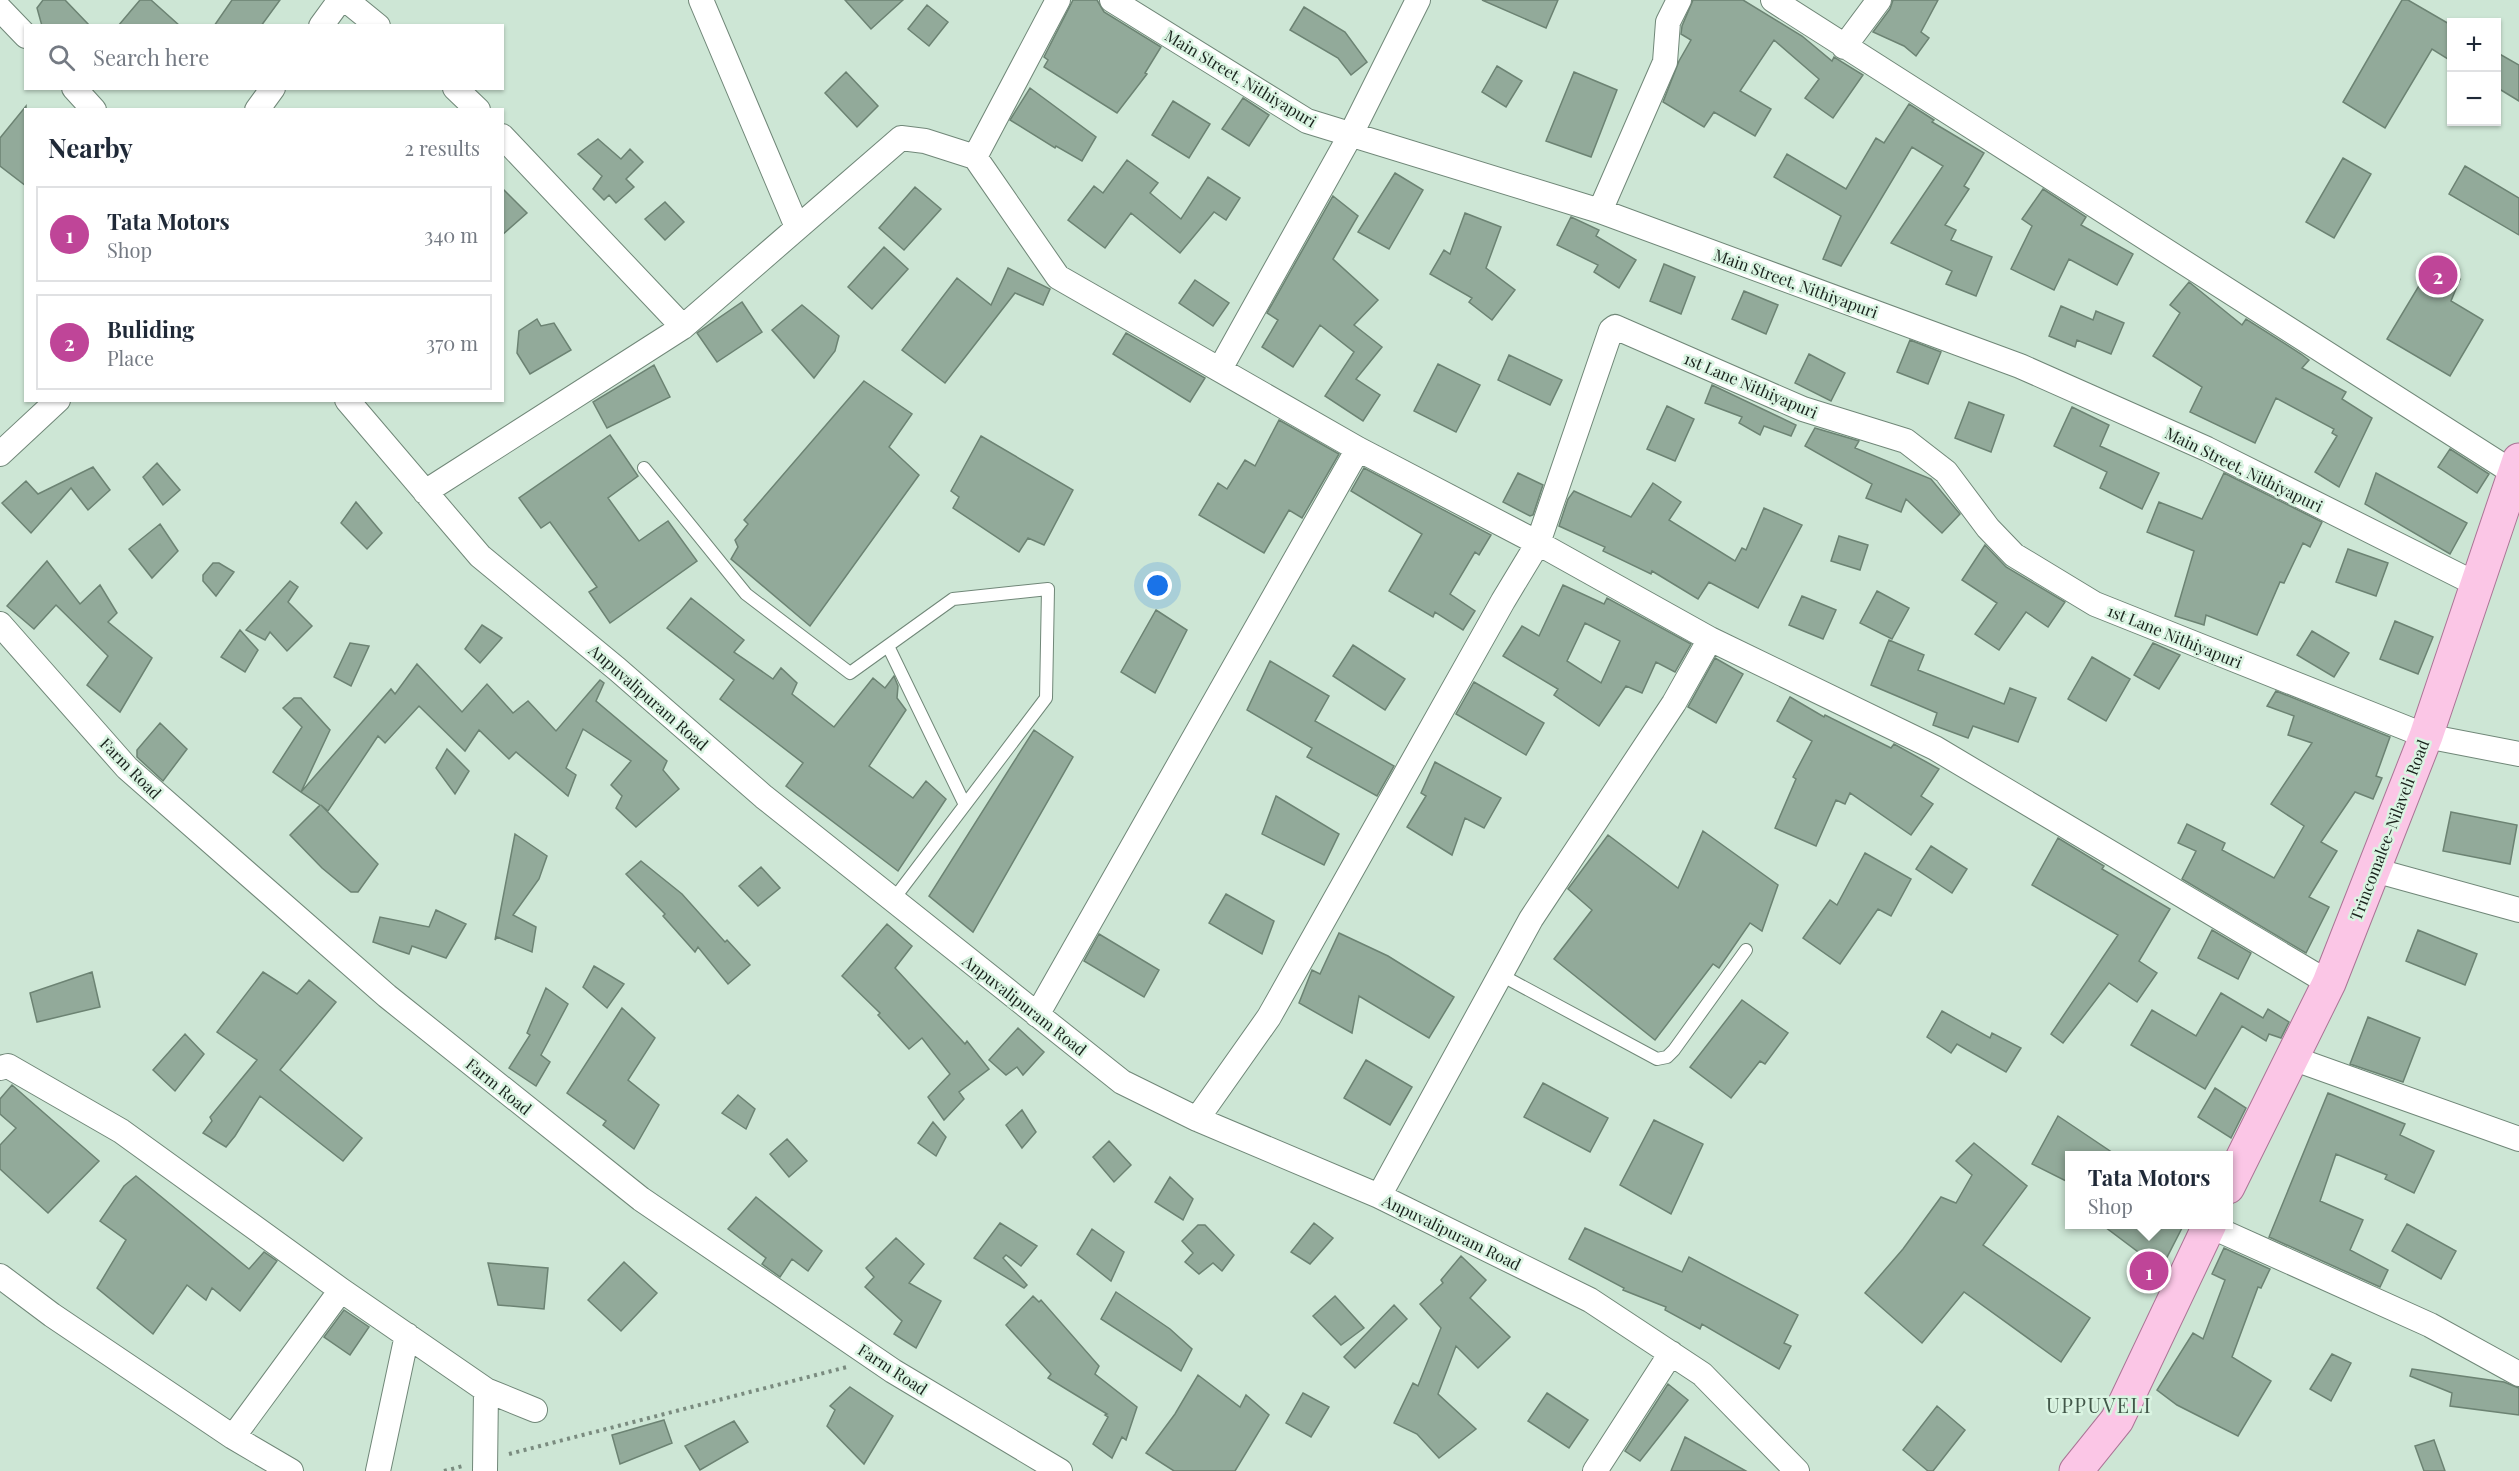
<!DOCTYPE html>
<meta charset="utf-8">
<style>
:root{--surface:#fff;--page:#f6f6f7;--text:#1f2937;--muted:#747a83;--line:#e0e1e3;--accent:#bf4598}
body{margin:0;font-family:"Playfair Display",serif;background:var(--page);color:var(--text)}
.controls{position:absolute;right:18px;top:18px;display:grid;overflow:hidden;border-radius:0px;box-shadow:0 2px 4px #0004}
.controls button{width:54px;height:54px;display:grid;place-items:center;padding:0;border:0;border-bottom:2px solid var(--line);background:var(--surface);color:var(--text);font:30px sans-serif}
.you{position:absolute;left:1158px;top:586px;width:21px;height:21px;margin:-15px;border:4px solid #fff;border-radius:50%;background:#1a73e8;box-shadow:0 0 0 9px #1a73e833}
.badge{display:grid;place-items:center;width:39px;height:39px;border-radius:50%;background:var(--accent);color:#fff;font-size:20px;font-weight:700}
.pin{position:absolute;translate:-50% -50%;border:3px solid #fff;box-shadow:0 2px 6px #0006}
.popup{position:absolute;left:2065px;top:1151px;width:168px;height:78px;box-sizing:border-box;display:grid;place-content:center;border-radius:0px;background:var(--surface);filter:drop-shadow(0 2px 4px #0005);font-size:20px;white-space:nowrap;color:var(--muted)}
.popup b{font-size:22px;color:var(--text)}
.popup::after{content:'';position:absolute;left:50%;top:100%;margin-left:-12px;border:12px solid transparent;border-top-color:var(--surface)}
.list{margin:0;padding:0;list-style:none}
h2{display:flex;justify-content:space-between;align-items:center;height:78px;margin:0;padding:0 24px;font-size:26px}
h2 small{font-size:20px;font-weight:400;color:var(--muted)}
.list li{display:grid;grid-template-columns:39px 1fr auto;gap:18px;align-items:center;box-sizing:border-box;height:96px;margin:0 12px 12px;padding:0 12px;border:2px solid var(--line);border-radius:0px}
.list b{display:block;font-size:22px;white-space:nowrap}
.list p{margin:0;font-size:20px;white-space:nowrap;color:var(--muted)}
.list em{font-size:20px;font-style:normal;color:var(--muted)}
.icon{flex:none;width:33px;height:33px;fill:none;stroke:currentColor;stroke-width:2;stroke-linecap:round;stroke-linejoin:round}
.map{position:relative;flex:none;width:2519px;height:1471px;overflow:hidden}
.search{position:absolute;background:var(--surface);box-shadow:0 2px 4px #0004;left:24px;top:24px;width:480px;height:66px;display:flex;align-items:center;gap:15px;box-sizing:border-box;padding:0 21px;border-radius:0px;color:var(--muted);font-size:22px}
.panel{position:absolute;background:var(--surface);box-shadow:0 2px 4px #0004;left:24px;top:108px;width:480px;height:294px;border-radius:0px}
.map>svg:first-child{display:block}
</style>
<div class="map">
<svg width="2519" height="1471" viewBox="0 0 2519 1471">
<rect width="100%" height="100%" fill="#cde6d5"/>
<!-- building -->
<path fill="#92aa9a" stroke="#6c8373" stroke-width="1.5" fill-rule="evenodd" d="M43,0H65L90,26H42L37,8Z
M140,0H151L180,26H118Z
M232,0H280L261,26H214Z
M845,0H903L871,29Z
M1073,0H1097L1104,12L1161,47L1145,73L1147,74L1117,113L1044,67L1048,60L1044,57Z
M1482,0H1558L1546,28Z
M1693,0H1743L1802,36L1832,61L1834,57L1863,75L1833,118L1805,98L1819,79L1774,40L1740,91L1771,109L1755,136L1714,112L1704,127L1663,102L1679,61L1691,40L1681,34L1682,26Z
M1893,0H1938L1921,32L1929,38L1916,56L1904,46L1873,32L1890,9Z
M2402,0H2408L2451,25V61L2432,49L2385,128L2343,102Z
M927,5L948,22L929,46L908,29Z
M1304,7L1345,32L1367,62L1351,75L1338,58L1290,30Z
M2496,52L2519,65V101L2496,87Z
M1497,66L1522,81L1506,107L1482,92Z
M846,72L878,106L857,127L825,93Z
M1574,72L1617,90L1591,157L1546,141Z
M1030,88L1096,137L1082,161L1056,146L1055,148L1010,120Z
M1243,98L1269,115L1249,146L1222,129Z
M1173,101L1210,124L1189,158L1152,135Z
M1909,104L1934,120L1932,122L1984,153L1964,186L1969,189L1945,225L1956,230L1951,240L1992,257L1976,296L1946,284L1952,271L1891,243L1943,166L1912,147L1841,266L1823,259L1841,216L1774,177L1787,154L1846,189L1876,138L1884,143Z
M26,106V186L0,166V138Z
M598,139L621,159L630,149L643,162L626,179L634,187L616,203L609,195L604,200L593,189L602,176L578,154Z
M2343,158L2371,174L2334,238L2306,222Z
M1127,160L1158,183L1150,193L1181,219L1208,177L1240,198L1226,220L1214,212L1180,253L1131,213L1105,248L1068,220L1094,186L1103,193Z
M2465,166L2519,198V235L2449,194Z
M1395,173L1423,190L1389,249L1358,232Z
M915,187L941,209L904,250L879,228Z
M502,188L527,213L502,235Z
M2043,189L2086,217L2081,225L2133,254L2117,285L2069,259L2054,290L2011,269L2032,226L2022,219Z
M1333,196L1358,216L1333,259L1378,300L1354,325L1382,347L1356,379L1380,395L1363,421L1325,396L1354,352L1320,325L1293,367L1262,347L1278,320L1267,313Z
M665,202L684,222L665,240L645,219Z
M1465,213L1501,227L1486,268L1515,290L1492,320L1469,302L1472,298L1430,274L1444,250L1450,254Z
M1571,217L1599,230L1596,236L1636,260L1619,288L1594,272L1598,265L1557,245Z
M884,247L908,269L872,309L848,287Z
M1664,264L1695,277L1681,314L1650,301Z
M2432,264L2460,279L2451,301L2483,320L2450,376L2387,339Z
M1008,268L1050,289L1043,305L1015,293L945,383L902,350L957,278L991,305Z
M1195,280L1229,303L1213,326L1179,303Z
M2189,282L2242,325L2246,319L2301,354L2309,360L2302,368L2346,392L2342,399L2372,418L2339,487L2315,472L2337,436L2332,433L2334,429L2276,398L2255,443L2190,412L2202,387L2153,356L2180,313L2170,305Z
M1744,291L1778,305L1766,334L1732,319Z
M742,302L762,332L717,362L697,333Z
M802,305L839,336L835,351L814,378L772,330Z
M2061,306L2093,320L2096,311L2124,323L2111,354L2077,340L2075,347L2049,336Z
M537,319L541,326L554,323L571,350L530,374L517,353L519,331Z
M1126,333L1205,378L1190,402L1113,354Z
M1910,340L1941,352L1928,384L1897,372Z
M1809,354L1845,373L1831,401L1795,383Z
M1509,355L1562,380L1550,405L1498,380Z
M1438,364L1480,385L1456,432L1414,411Z
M654,365L670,397L607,428L593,402Z
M864,381L912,414L889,447L919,475L810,626L731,559L738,547L735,540L748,524L744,520Z
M1712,385L1796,425L1791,436L1764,426L1760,435L1739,423L1742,417L1705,403Z
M1969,402L2004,415L1991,452L1955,438Z
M1667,406L1694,419L1675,461L1647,449Z
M2072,407L2109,425L2100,446L2159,473L2142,509L2100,488L2107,472L2054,446Z
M1279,420L1339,454L1302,518L1289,510L1264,553L1199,515L1218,483L1227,489L1245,460L1255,466Z
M1815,428L1859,441L1855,448L1931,479L1960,514L1942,533L1906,499L1901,512L1866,498L1872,484L1805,446Z
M610,435L638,476L608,498L639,541L668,521L697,561L610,623L589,592L597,587L550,522L541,528L519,498Z
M981,436L1073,490L1044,545L1028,538L1019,552L953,508L959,497L951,491Z
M2450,449L2489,474L2477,493L2438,467Z
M157,463L180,490L163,505L143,477Z
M93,467L110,490L88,510L71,488L31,533L2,503L26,481L38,494Z
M1364,468L1491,535L1479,555L1475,552L1450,594L1475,611L1463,630L1435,612L1433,617L1389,591L1422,534L1351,491Z
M1518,473L1543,485L1533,515L1530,516L1503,502Z
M2224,473L2322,522L2310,547L2303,543L2284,583L2280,582L2257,635L2206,615L2204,625L2175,616L2194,551L2147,532L2159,502L2202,519Z
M2376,473L2467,523L2450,554L2365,504Z
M1653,483L1681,502L1669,520L1735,561L1742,548L1746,550L1764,508L1802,525L1758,608L1709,582L1698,599L1652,571L1651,574L1603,551L1605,547L1559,526L1568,499L1574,491L1631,517Z
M356,502L382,533L367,549L341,523Z
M160,524L178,551L152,578L129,549Z
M1839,536L1868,545L1860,570L1831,561Z
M1985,545L2006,567L2065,602L2048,627L2026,612L1999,650L1975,634L1997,603L1962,580Z
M2348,549L2388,563L2376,596L2336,582Z
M47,561L80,604L100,585L117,613L108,622L152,658L120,712L87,685L108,656L56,605L34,629L7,606Z
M213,563H219L234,572L216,596L203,581V575Z
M290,581L298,587L288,602L312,626L287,651L270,632L265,640L246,630Z
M1563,585L1604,604L1607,598L1691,644L1675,672L1656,662L1642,693L1626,686L1599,726L1554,695L1558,689L1503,656L1522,626L1539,636ZM1585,623L1620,641L1601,683L1567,661Z
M1877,591L1909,608L1892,639L1860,623Z
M1802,596L1836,610L1823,639L1789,625Z
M691,598L744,640L734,652L773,679L781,668L797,683L792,694L834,727L873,678L885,688L894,676L898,686L897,698L906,710L869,766L913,798L926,781L946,799L898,871L786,786L803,763L720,699L734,680L667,628Z
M1156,610L1187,630L1155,693L1121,672Z
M2395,621L2433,637L2418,674L2380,659Z
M482,625L502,638L480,663L465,649Z
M240,630L258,650L245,672L221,657Z
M2312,631L2349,653L2334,677L2297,655Z
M1889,640L1924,655L1918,670L2004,704L2010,688L2036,698L2018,742L1973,726L1968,738L1933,725L1937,713L1871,685Z
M350,643L369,646L351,686L334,677Z
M2153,643L2180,655L2159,689L2134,675Z
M1353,645L1405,679L1385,710L1333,676Z
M2092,657L2130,679L2106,721L2068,699Z
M1715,658L1743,674L1716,723L1688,707Z
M1270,661L1329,696L1315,721L1394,766L1377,796L1307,757L1312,748L1247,710Z
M417,664L462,712L487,684L513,713L528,701L556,731L600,680L604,683L596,701L667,761L663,770L679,789L636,827L616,808L622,796L611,785L631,761L583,729L566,768L576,775L568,796L516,752L509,759L479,730L465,751L419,706L385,743L378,736L328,811L321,805L378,864L358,892H351L322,868L290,835L320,805L301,792L391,689L395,694Z
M1474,682L1544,723L1526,755L1456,714Z
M2276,691L2390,737L2376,776L2382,778L2373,799L2355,792L2321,842L2337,851L2309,897L2329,907L2306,953L2182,879L2196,851L2178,843L2187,824L2225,843L2222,850L2274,878L2304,826L2271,804L2312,743L2288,735L2294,716L2267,706Z
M1790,697L1824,717L1825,715L1891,748L1894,744L1939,769L1921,796L1933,804L1911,835L1850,793L1845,804L1836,800L1816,846L1775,828L1796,779L1793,777L1812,741L1777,721Z
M294,698H301L330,730L301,792L273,772L302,727L283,708Z
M160,723L187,749L163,781L137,757V750Z
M1034,730L1073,757L973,932L929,896Z
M447,749L469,771L455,794L436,768Z
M1435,762L1501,798L1484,828L1465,818L1452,855L1407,827L1426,796L1421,793Z
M1276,796L1339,834L1324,865L1262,834Z
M2451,812L2517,825L2510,864L2443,851Z
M1703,831L1778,885L1762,931L1750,923L1719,968L1713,964L1655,1040L1554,959L1592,910L1568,889L1608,835L1678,888Z
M515,834L547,856L539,879L513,915L536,927L532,952L497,937L495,940Z
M2058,838L2104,866L2102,869L2170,909L2139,961L2157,973L2137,1002L2109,983L2063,1043L2051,1034L2118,935L2032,885Z
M1931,846L1967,869L1952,893L1916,869Z
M1865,853L1911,879L1891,916L1878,909L1840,964L1803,938L1830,900L1837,905Z
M641,861L682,894L725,942L727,940L750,965L728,984L698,947L695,952L663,916L665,914L626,874Z
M761,867L780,888L758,906L739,886Z
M1226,894L1274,921L1262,954L1209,923Z
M436,910L466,924L446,958L412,946L409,954L373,942L380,917L429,927Z
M887,924L912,946L895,968L965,1044L967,1041L989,1069L959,1092L964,1099L944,1120L928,1097L950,1074L922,1038L909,1049L878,1015L880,1013L842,976Z
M2212,930L2251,953L2238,979L2198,958Z
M2418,930L2477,954L2465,985L2406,961Z
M1339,933L1388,956L1454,997L1429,1038L1359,996L1352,1033L1299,1003L1312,970L1320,974Z
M1099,934L1159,970L1144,997L1084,961Z
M594,966L624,984L607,1008L583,987Z
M92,972L100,1007L37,1022L30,993Z
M263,972L297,994L309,980L336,1002L280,1070L362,1138L343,1161L260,1096L235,1136L226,1147L203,1133L212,1121L210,1117L257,1060L217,1032Z
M546,988L568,1004L541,1055L550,1062L536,1086L509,1068L530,1035L527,1033Z
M2221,993L2263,1018L2268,1009L2289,1022L2281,1038L2269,1034L2266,1041L2242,1026L2205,1089L2131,1045L2152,1010L2196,1036Z
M1742,1000L1788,1033L1765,1064L1760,1061L1731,1098L1690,1067Z
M622,1008L655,1038L628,1080L659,1105L634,1149L603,1125L606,1121L567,1093Z
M1942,1011L1990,1038L1992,1033L2021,1048L2006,1072L1957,1044L1951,1053L1927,1037Z
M2368,1017L2420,1038L2403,1082L2350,1064Z
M1018,1028L1044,1052L1023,1075L1017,1067L1006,1075L989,1060Z
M185,1034L204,1054L175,1091L153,1070Z
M1366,1060L1412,1087L1390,1125L1344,1098Z
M1543,1083L1608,1118L1590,1152L1524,1117Z
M12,1085L99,1161L48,1213L0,1169V1145L16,1128L0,1114V1099Z
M2215,1088L2246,1108L2231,1138L2198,1117Z
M2328,1093L2405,1124L2400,1135L2434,1151L2414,1193L2385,1179L2387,1175L2336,1154L2320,1201L2363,1220L2350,1250L2388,1270L2380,1287L2269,1237Z
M738,1095L755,1109L746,1129L722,1113Z
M1022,1110L1036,1132L1022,1148L1006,1125Z
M2058,1116L2116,1155H2070V1183L2032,1164Z
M1654,1120L1703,1144L1671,1214L1620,1185Z
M933,1122L946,1137L936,1156L918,1143Z
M787,1139L807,1161L789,1177L770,1154Z
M1109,1141L1131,1165L1114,1182L1093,1157Z
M1974,1143L2027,1186L1983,1245L2090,1318L2061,1362L1964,1292L1922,1343L1865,1293L1903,1249L1941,1197L1956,1203L1972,1175L1956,1161Z
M136,1176L249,1269L264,1252L277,1261L240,1311L212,1288L206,1300L187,1285L153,1334L97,1288L126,1240L100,1221L124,1186Z
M1170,1177L1193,1199L1183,1220L1155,1202Z
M756,1197L822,1251L808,1271L792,1259L780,1277L762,1264L766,1258L728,1229Z
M1000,1223L1037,1246L1021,1266L1006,1255L1003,1258L1027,1285L1024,1288L974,1258Z
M1314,1223L1333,1238L1310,1264L1291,1252Z
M2101,1224H2184L2161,1269Z
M2407,1224L2456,1251L2441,1279L2392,1251Z
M1198,1225H1205L1234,1255L1222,1271L1213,1263L1199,1274L1185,1262L1193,1253L1182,1241Z
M1585,1228L1682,1272L1689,1257L1798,1315L1784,1343L1791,1346L1779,1369L1702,1324L1700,1329L1665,1310L1666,1307L1623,1290L1624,1288L1569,1259Z
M1092,1229L1124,1252L1111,1281L1077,1254Z
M896,1238L924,1264L909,1283L941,1301L916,1348L894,1334L902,1321L865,1287L874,1277L866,1268Z
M2224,1248L2270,1269L2261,1288L2258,1287L2232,1357L2271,1381L2238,1436L2177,1405L2157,1390L2193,1333L2203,1339L2225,1280L2212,1274Z
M1461,1256L1486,1280L1470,1298L1510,1337L1478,1368L1456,1346L1438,1394L1476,1429L1439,1458L1417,1434L1394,1423L1413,1383L1418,1386L1441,1328L1420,1304L1443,1283L1441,1280Z
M624,1262L657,1293L621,1331L588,1300Z
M488,1263L548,1268L544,1309L498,1305Z
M1116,1292L1170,1329L1192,1349L1181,1371L1101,1319Z
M1033,1296L1039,1302L1041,1300L1099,1366L1095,1374L1137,1407L1126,1440L1122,1437L1112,1458L1093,1444L1108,1417L1105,1415L1107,1414L1048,1378L1051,1374L1006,1325Z
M1335,1296L1364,1328L1341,1345L1313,1316Z
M1394,1305L1407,1319L1355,1368L1344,1357Z
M344,1310L369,1327L350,1355L324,1337Z
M2332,1354L2351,1363L2331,1401L2310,1389Z
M2412,1369L2504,1382L2519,1388V1415L2450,1406L2452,1393L2410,1376Z
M1198,1375L1240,1407L1246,1395L1269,1415L1235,1471H1174L1146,1453L1175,1414Z
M1668,1384L1688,1400L1640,1461L1625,1451Z
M850,1387L893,1416L864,1464L827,1426L835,1410L830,1406Z
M1303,1393L1329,1407L1311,1437L1286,1423Z
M1547,1393L1588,1420L1569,1448L1528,1421Z
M1937,1406L1965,1430L1933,1471H1928L1903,1450Z
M664,1420L672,1443L620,1464L612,1435Z
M734,1421L748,1442L700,1470L685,1446Z
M1685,1437L1746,1471H1671Z
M2434,1440L2445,1471H2424L2415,1446Z"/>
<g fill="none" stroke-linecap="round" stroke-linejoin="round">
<defs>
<path id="service" d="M644,468L746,594L850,673L953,599L1048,589L1046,698L893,900
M888,646L965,805
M1501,975L1657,1059L1667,1057L1674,1050L1746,950"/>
<path id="minor" d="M346,0L378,26
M701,0L797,227
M1112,0L1307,121L1600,211L2020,366L2207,449L2476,584
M1773,0L2514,473
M0,9L26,36
M321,26L340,0
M1844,47L1879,0
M74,88L94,110
M455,88L478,110
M257,110L273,88
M502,136L683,327
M975,157L1058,0
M1600,211L1665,62L1668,22L1679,0
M1220,369L1350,136L1418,0
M347,400L480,556L617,669L764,797L1122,1082L1197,1119L1379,1196L1590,1300L1702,1374L1797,1471
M0,454L58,400
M425,492L683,327L901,138L925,141L975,157L1058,277L1358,449L1538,543L1710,639L1935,748L2329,983
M0,624L127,768L387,996L641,1199L893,1371L1060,1471
M2374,870L2519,910
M1037,1015L1358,449
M2292,1058L2519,1139
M0,1068L8,1066L121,1131L341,1290L486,1390L535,1410
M1197,1119L1269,1017L1503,601L1538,543L1611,330L1615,327L1803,409L1906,441L1946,472L1988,528L2014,555L2095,604L2426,736L2519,754
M1379,1196L1531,919L1674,703L1710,639
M2210,1226L2430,1325L2519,1374
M0,1276L52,1315L233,1437
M291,1471L233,1437L341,1290
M378,1471L407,1335
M485,1471L486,1390
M1595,1471L1671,1353"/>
<path id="primary" d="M2228,1187L2329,983L2426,736L2519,460
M2076,1471L2117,1420L2210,1224"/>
</defs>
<!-- service casing -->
<use href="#service" stroke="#708778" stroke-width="14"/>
<!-- minor casing -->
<use href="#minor" stroke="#708778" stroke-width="26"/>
<!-- primary casing -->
<use href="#primary" stroke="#aa7495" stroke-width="35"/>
<!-- path -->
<path stroke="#7a8b7f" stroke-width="4" stroke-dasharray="3 4.5" stroke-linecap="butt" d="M509,1454L847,1367
M444,1471L463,1466"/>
<!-- service -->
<use href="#service" stroke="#fff" stroke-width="12"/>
<!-- minor -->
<use href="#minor" stroke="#fff" stroke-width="24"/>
<!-- primary -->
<use href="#primary" stroke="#fbc6e6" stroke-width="33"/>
</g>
<g text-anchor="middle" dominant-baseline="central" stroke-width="5" stroke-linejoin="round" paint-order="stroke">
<!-- street labels -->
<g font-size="16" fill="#19221c" stroke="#daf4e2">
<text transform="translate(1241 78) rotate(31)">Main Street, Nithiyapuri</text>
<text transform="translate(1796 283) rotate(20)">Main Street, Nithiyapuri</text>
<text transform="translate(1751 385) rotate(23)">1st Lane Nithiyapuri</text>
<text transform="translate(2244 469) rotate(26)">Main Street, Nithiyapuri</text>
<text transform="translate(2175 636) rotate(22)">1st Lane Nithiyapuri</text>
<text transform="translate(649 697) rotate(41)">Anpuvalipuram Road</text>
<text transform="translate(131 768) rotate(45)">Farm Road</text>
<text transform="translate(2389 830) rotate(-69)">Trincomalee-Nilaveli Road</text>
<text transform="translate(1025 1005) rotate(38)">Anpuvalipuram Road</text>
<text transform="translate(499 1086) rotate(39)">Farm Road</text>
<text transform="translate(1452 1232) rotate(26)">Anpuvalipuram Road</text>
<text transform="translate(893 1369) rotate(33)">Farm Road</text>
</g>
<!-- quarter labels -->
<g font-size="20" letter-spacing="1.5" fill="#425749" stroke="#daf4e2">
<text x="2099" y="1404">UPPUVELI</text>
</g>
</g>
</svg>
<div class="controls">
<button>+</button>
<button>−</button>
</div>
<div class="you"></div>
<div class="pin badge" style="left:2149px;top:1271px">1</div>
<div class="popup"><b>Tata Motors</b>Shop</div>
<div class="pin badge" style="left:2438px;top:275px">2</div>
<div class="search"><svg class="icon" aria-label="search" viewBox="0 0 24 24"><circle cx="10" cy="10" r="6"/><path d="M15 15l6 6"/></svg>Search here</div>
<section class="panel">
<h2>Nearby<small>2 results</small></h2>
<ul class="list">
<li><span class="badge">1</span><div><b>Tata Motors</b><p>Shop</p></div><em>340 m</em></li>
<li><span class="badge">2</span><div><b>Buliding</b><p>Place</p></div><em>370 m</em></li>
</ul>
</section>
</div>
